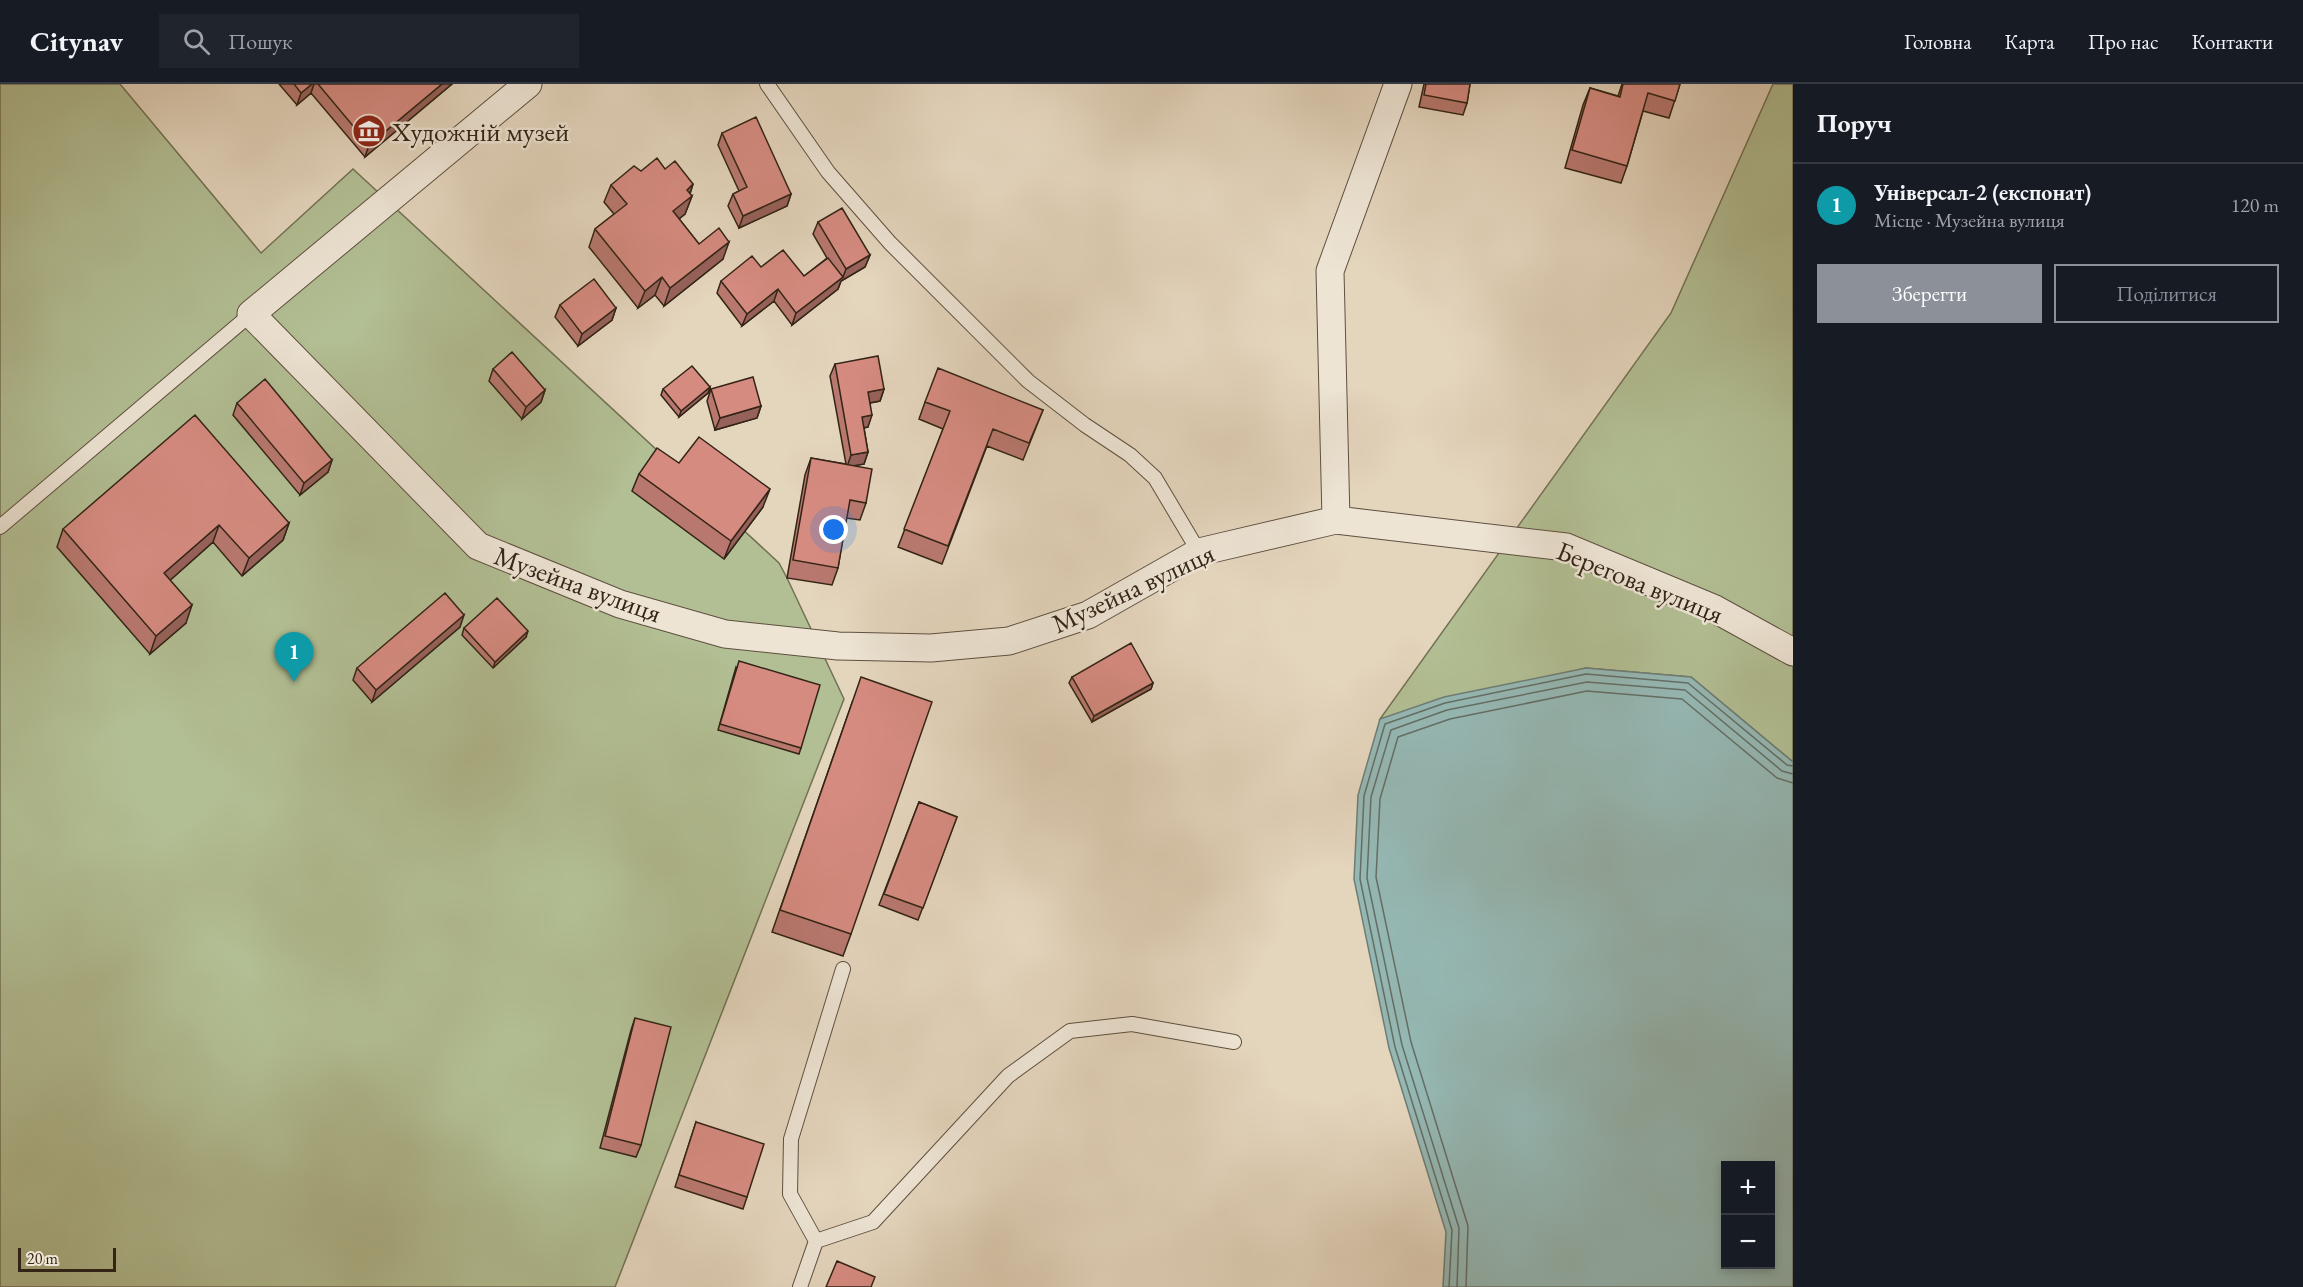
<!DOCTYPE html>
<html lang="uk">
<meta charset="utf-8">
<style>
:root{--surface:#171b24;--page:#20242c;--text:#f1f3f6;--muted:#9ea1a6;--line:#363941;--accent:#8c9099}
body{margin:0;font-family:"EB Garamond",serif;background:var(--page);color:var(--text)}
.controls{position:absolute;right:18px;bottom:18px;display:grid;overflow:hidden;border-radius:0px;box-shadow:0 3px 9px #0003}
.controls button{width:54px;height:54px;display:grid;place-items:center;padding:0;border:0;border-bottom:2px solid var(--line);background:var(--surface);color:var(--text);font:30px sans-serif}
.scale{position:absolute;left:18px;bottom:15px;width:98px;box-sizing:border-box;padding-left:6px;border:3px solid #332416;border-top:0;font-size:16px;line-height:21px;white-space:nowrap;color:#332416;-webkit-text-stroke:4px #ede4d4;paint-order:stroke}
.you{position:absolute;left:834px;top:446px;width:21px;height:21px;margin:-15px;border:4px solid #fff;border-radius:50%;background:#1a73e8;box-shadow:0 0 0 9px #1a73e833}
.badge{display:grid;place-items:center;width:39px;height:39px;border-radius:50%;background:var(--accent);color:#fff;font-size:20px;font-weight:700}
.pin{position:absolute;translate:-50% -50px;filter:drop-shadow(0 2px 3px #0008)}
.pin::after{content:'';position:absolute;top:32px;width:21px;height:18px;background:inherit;clip-path:polygon(0 0,100% 0,50% 100%)}
.list{margin:0;padding:0;list-style:none}
h2{display:flex;justify-content:space-between;align-items:center;height:78px;margin:0;padding:0 24px;font-size:26px}
h2 small{font-size:20px;font-weight:400;color:var(--muted)}
.list li{display:grid;grid-template-columns:39px 1fr auto;gap:18px;align-items:center;box-sizing:border-box;height:84px;padding:0 24px;border-top:2px solid var(--line)}
.list b{display:block;font-size:22px;white-space:nowrap}
.list p{margin:0;font-size:20px;white-space:nowrap;color:var(--muted)}
.list em{font-size:20px;font-style:normal;color:var(--muted)}
.actions{display:flex;gap:12px;padding:18px 24px}
.actions a{flex:1;padding:14px 0;border:2px solid var(--accent);border-radius:0px;text-align:center;font-size:21px;color:var(--accent)}
.actions .main{background:var(--accent);color:#fff}
.icon{flex:none;width:33px;height:33px;fill:none;stroke:currentColor;stroke-width:2;stroke-linecap:round;stroke-linejoin:round}
.map{position:relative;flex:none;width:1793px;height:1203px;overflow:hidden}
header{display:flex;align-items:center;gap:36px;box-sizing:border-box;height:84px;padding:0 30px;background:var(--surface);border-bottom:2px solid var(--line)}
header strong{font-size:28px}
nav{display:flex;gap:33px;margin-inline-start:auto;font-size:21px}
.search{width:420px;height:54px;background:var(--page);display:flex;align-items:center;gap:15px;box-sizing:border-box;padding:0 21px;border-radius:0px;color:var(--muted);font-size:22px}
main{display:flex}
aside{flex:1;background:var(--surface)}
.map>svg:first-child{display:block}
</style>
<header>
<strong>Citynav</strong>
<div class="search"><svg class="icon" aria-label="search" viewBox="0 0 24 24"><circle cx="10" cy="10" r="6"/><path d="M15 15l6 6"/></svg>Пошук</div>
<nav><a>Головна</a><a>Карта</a><a>Про нас</a><a>Контакти</a></nav>
</header>
<main>
<div class="map">
<svg width="1793" height="1203" viewBox="0 0 1793 1203">
<rect width="100%" height="100%" fill="#e4d5bd"/>
<filter id="stains"><feTurbulence type="fractalNoise" baseFrequency=".00333" numOctaves="4"/><feColorMatrix values="0 0 0 0 .2 0 0 0 0 .09 0 0 0 0 .02 0 0 0 .5 -.17"/></filter>
<radialGradient id="worn" r=".72"><stop offset=".6" stop-color="#630" stop-opacity="0"/><stop offset="1" stop-color="#630" stop-opacity=".3"/></radialGradient>
<!-- green -->
<path fill="#b2be93" stroke="#727154" stroke-width="1.5" d="M0,0H120L261,169L353,85L779,479L787,494L844,615L615,1203H0Z
M1773,0H1793V678L1691,593L1586,584L1380,635L1671,229Z"/>
<!-- water -->
<path fill="#95b8b4" stroke="#6e7d75" stroke-width="1.5" fill-rule="evenodd" d="M1586,584L1691,593L1793,678V1203H1443L1446,1148L1389,964L1354,795L1358,711L1380,635L1444,613ZM1726,1082H1770V1180H1726Z"/>
<g fill="none" stroke-linecap="round" stroke-linejoin="round">
<!-- shore -->
<path stroke="#646e65" stroke-width="1.5" d="M1449,1203L1452,1146L1395,963L1360,795L1364,712L1385,640L1445,619L1586,590L1688,599L1787,681L1793,682
M1457,1203L1459,1144L1402,961L1367,794L1371,713L1391,646L1447,626L1587,598L1685,606L1782,687L1793,690
M1466,1203L1468,1142L1411,958L1376,793L1380,715L1398,653L1450,635L1587,607L1682,615L1777,694L1793,699"/>
<defs>
<path id="service" d="M767,0L828,88L890,159L1028,297L1085,341L1130,371L1155,394L1199,468
M0,443L251,230
M816,1157L873,1138L1008,992L1070,947L1132,940L1234,958
M800,1203L816,1157L790,1110L791,1055L843,885"/>
<path id="minor" d="M528,0L251,230L478,462L620,520L725,550L838,562L931,564L1009,557L1088,531L1199,468L1336,436L1566,463L1715,525L1793,568
M1336,436L1330,187L1398,0"/>
</defs>
<!-- service casing -->
<use href="#service" stroke="#5f5040" stroke-width="16"/>
<!-- minor casing -->
<use href="#minor" stroke="#5f5040" stroke-width="29"/>
<!-- service -->
<use href="#service" stroke="#ede4d4" stroke-width="14"/>
<!-- minor -->
<use href="#minor" stroke="#ede4d4" stroke-width="27"/>
</g>
<!-- wall -->
<path fill="#b8786f" stroke="#332416" stroke-width="1.5" d="M279,0H452L365,73L311,9L297,21Z
M1424,0H1470L1467,19L1463,31L1419,23Z
M1622,0H1680L1669,34L1643,27L1627,82L1621,99L1565,84L1583,21L1590,4L1618,12Z
M722,49L791,110L787,122L739,144L728,122L733,110L739,107L718,61Z
M665,85L693,100L690,110L692,112L685,130L679,135L699,160L723,175L664,222L655,211L638,224L589,163L595,145L614,130L604,118L611,101Z
M818,138L870,171L865,183L841,197L838,205L792,241L774,217L742,242L717,209L721,197L761,183L804,192L827,174L813,150Z
M560,221L616,224L612,236L578,262L555,233Z
M835,280L884,305L880,317L870,319L868,343L864,344L868,368L864,380L854,381L866,419L860,436L846,434L838,484L832,501L787,494L805,391L811,374L846,380L830,292Z
M493,285L545,306L541,318L522,335L489,297Z
M710,303L708,309L679,333L661,311L663,305Z
M711,305L761,322L757,334L715,346L707,317Z
M925,318L1043,326L1023,376L987,362L942,480L898,463L943,345L919,335Z
M237,319L332,376L328,388L300,411L233,331Z
M679,379L763,423L724,475L632,407L639,390Z
M289,439L283,456L242,492L213,458L170,496L186,539L150,570L57,463L63,445Z
M460,543L372,618L353,596L357,584Z
M464,544L526,553L493,584L462,551Z
M736,583L801,664L799,670L718,646Z
M1072,593L1153,599L1151,605L1092,638L1069,599Z
M853,616L851,850L843,872L772,848Z
M919,718L957,733L918,836L879,821Z
M635,934L641,1061L636,1073L600,1064L631,946Z
M696,1038L747,1113L743,1125L675,1103Z"/>
<!-- shaded-wall -->
<path fill="#96615a" stroke="#332416" stroke-width="1.5" d="M312,0H314L311,9L297,21L301,9Z
M442,0H452L365,73L369,61Z
M693,100L688,115L692,112L685,130L666,145L673,127L687,106Z
M791,110L787,122L739,144L743,132Z
M729,158L723,175L664,222L670,204Z
M870,171L865,183L841,197L838,205L792,241L796,229L843,193L846,185Z
M662,193L655,211L638,224L645,207Z
M778,205L774,217L742,242L747,230Z
M616,224L612,236L578,262L582,250Z
M710,303L708,309L679,333L681,327Z
M884,305L880,317L864,320L868,308Z
M545,306L541,318L522,335L526,323Z
M761,322L757,334L715,346L720,334Z
M872,331L868,343L858,345L862,333Z
M868,368L864,380L847,383L851,371Z
M332,376L328,388L300,411L304,399Z
M770,405L763,423L724,475L731,457Z
M289,439L283,456L242,492L249,474Z
M219,441L213,458L158,507L164,489Z
M192,521L186,539L150,570L156,552Z
M464,531L460,543L372,618L376,606Z
M528,547L526,553L493,584L495,578Z
M1153,599L1151,605L1092,638L1094,632Z"/>
<!-- building -->
<path fill="#d68b81" stroke="#332416" stroke-width="1.5" d="M294,0H312L301,9Z
M318,0H442L369,61Z
M1426,0H1470L1467,19L1424,11Z
M1623,0H1680L1675,17L1648,9L1627,82L1572,66L1590,4L1620,13Z
M756,33L791,110L743,132L733,110L747,103L722,49Z
M657,74L665,85L675,77L693,100L687,106L692,112L673,127L699,160L719,144L729,158L670,204L662,193L645,207L595,145L627,120L611,101L634,82L641,87Z
M842,124L870,171L846,185L818,138Z
M783,166L804,192L828,174L843,193L796,229L778,205L747,230L721,197L752,172L761,183Z
M594,195L616,224L582,250L560,221Z
M512,268L545,306L526,323L493,285Z
M878,272L884,305L868,308L872,331L862,333L868,368L851,371L835,280Z
M692,282L710,303L681,327L663,305Z
M938,284L1043,326L1029,359L993,345L948,462L904,445L950,327L925,318Z
M753,293L761,322L720,334L711,305Z
M265,295L332,376L304,399L237,319Z
M195,331L289,439L249,474L219,441L164,489L192,521L156,552L63,445Z
M699,353L770,405L731,457L639,390L657,364L679,379Z
M811,374L872,385L866,419L850,416L838,484L793,476Z
M445,509L464,531L376,606L357,584Z
M497,514L528,547L495,578L464,544Z
M1131,559L1153,599L1094,632L1072,593Z
M739,577L820,601L801,664L720,640Z
M861,593L932,618L851,850L780,826Z
M919,718L957,733L923,824L884,810Z
M635,934L671,943L641,1061L605,1052Z
M696,1038L764,1060L747,1113L679,1091Z
M837,1177L875,1193L871,1203H826Z"/>
<!-- icons -->
<defs>
<symbol id="museum-disc" viewBox="-11 -11 22 22"><circle r="9.5" fill="#8f2418" stroke="#ede4d4"/><path d="M0-6L6-3V-2H-6V-3ZM-5-1h2V3h-2ZM-1-1h2V3h-2ZM3-1h2V3H3ZM-6 4H6V6H-6Z" fill="#fff"/></symbol>
</defs>
<g fill-rule="evenodd">
<use href="#museum-disc" x="350" y="28" width="38" height="38"/>
</g>
<g text-anchor="middle" dominant-baseline="central" stroke-width="5" stroke-linejoin="round" paint-order="stroke">
<!-- poi labels -->
<g font-size="27" fill="#332416" stroke="#ede4d4" text-anchor="start">
<text x="392" y="47">Художній музей</text>
</g>
<!-- street labels -->
<g font-size="27" fill="#332416" stroke="#ede4d4">
<text transform="translate(1640 498) rotate(22)">Берегова вулиця</text>
<text transform="translate(578 500) rotate(20)">Музейна вулиця</text>
<text transform="translate(1133 504) rotate(-25)">Музейна вулиця</text>
</g>
</g>
<rect width="100%" height="100%" filter="url(#stains)"/>
<rect width="100%" height="100%" fill="url(#worn)"/>
</svg>
<div class="controls">
<button>+</button>
<button>−</button>
</div>
<div class="scale">20 m</div>
<div class="you"></div>
<div class="pin badge" style="left:294px;top:598px;background:#0f9aa8">1</div>
</div>
<aside>
<h2>Поруч<small></small></h2>
<ul class="list">
<li><span class="badge" style="background:#0f9aa8">1</span><div><b>Універсал-2 (експонат)</b><p>Місце · Музейна вулиця</p></div><em>120 m</em></li>
</ul>
<div class="actions"><a class="main">Зберегти</a><a>Поділитися</a></div>
</aside>
</main>
